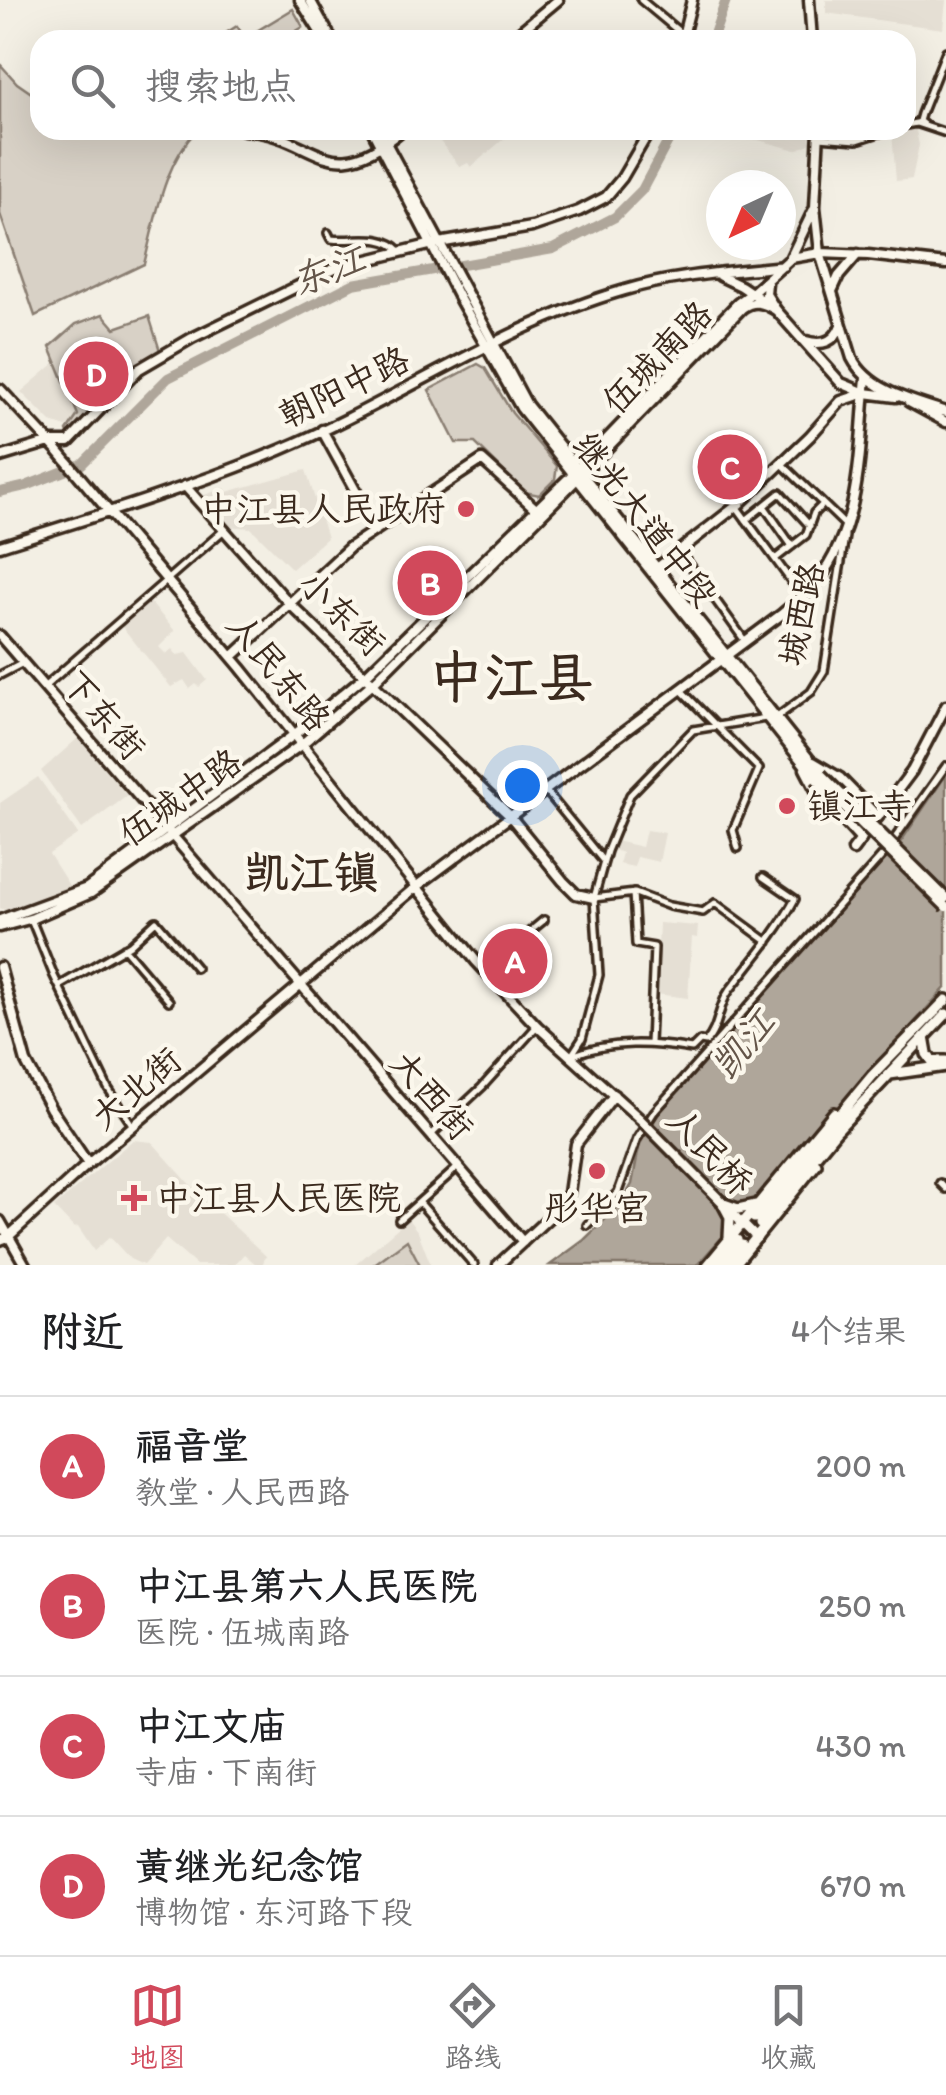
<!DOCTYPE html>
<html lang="zh">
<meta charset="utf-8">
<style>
:root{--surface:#fff;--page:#f6f6f6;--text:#202124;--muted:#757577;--line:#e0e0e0;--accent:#d1495b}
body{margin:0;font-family:Itim,"LXGW WenKai TC",sans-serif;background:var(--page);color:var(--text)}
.compass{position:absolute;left:706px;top:170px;width:90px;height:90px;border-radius:50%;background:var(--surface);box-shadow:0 10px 40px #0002;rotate:224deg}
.you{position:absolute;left:522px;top:785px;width:35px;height:35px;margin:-25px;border:8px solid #fff;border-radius:50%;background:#1a73e8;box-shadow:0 0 0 15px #1a73e833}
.badge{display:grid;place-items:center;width:65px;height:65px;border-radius:50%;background:var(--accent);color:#fff;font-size:32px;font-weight:700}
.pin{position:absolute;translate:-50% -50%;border:5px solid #fff;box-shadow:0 2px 10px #0006}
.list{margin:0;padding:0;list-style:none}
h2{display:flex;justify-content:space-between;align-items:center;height:130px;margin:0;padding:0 40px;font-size:42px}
h2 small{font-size:32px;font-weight:400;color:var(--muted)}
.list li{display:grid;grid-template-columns:65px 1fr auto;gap:30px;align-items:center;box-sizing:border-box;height:140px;padding:0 40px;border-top:2px solid var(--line)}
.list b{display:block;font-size:38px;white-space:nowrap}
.list p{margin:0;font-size:32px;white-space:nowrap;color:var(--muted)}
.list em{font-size:32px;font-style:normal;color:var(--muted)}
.icon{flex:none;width:55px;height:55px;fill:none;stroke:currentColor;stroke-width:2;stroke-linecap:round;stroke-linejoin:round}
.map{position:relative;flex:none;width:946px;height:1265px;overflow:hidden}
.search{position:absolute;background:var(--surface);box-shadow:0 10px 40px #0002;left:30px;right:30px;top:30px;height:110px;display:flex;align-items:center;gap:25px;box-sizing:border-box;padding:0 35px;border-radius:30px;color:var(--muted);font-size:38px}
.sheet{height:690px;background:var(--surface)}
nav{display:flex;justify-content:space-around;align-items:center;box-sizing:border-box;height:140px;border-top:2px solid var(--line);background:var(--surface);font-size:28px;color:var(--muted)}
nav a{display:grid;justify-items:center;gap:5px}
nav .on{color:var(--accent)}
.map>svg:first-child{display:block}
</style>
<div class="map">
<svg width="946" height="1265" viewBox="0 0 946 1265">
<rect width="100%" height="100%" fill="#f3efe4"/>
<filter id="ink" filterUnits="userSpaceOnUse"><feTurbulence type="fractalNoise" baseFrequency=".01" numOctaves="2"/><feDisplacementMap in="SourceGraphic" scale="20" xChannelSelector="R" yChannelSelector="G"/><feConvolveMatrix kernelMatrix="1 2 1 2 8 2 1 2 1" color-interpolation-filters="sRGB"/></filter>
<g filter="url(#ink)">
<!-- built -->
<path fill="#e5dfd4" d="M826,0H946L943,29L826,13Z
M915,125L919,145L912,179L896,181L892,133Z
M431,130H514L471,167L468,163L460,167Z
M732,130H810L811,143L796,150L732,133Z
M56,362L78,415L77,422L66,427L51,422L21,392Z
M306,470L327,538L292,569L251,528L227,526L203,500L204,495L225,488L227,492Z
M441,549L465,571L419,618L396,595Z
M148,600L175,631L159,647L166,654L172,649L177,655L187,653L207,680L199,687L196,684L190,689L184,680L171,687L119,623Z
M78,738L127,796L82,829L41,771Z
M38,777L78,834L49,854L70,887L8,911L0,908V803Z
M646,830L665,833L659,862L637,857L634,867L619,864L622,853L614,850L615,841L642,847Z
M659,923L698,926L697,938L692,937L688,998L656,994Z
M133,1140L152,1142L194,1189L266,1256L262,1265H257L244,1254L234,1265H196L166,1239L143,1265L130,1259L110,1237L94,1251L78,1227L74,1228L54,1207Z
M408,1219L418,1232L431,1265H355Z"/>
<!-- green -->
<path fill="#d8d1c6" stroke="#8a7e72" stroke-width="2.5" d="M293,9L303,27L281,40L275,35L267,40H215L237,26L245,38Z
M0,64L17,83L40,99V130H197C163,165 156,218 144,264L35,316L0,214Z
M103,314L115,328L149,316L160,351L145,360L70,438L67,431L78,415L50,347L76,324Z
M478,364L485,368L512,413L557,466L555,479L539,495L525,492L475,443H456L429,390Z
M407,1240L420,1265H373Z"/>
<!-- water -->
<path fill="#afa69a" stroke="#817468" stroke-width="2.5" d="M946,775V987L697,1265H550L584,1240L620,1205L632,1184L640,1142L660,1112L902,840Z"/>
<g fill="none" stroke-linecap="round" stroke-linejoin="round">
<!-- river -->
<path stroke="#afa69a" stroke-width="10" d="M712,40L726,0
M0,492L26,486L82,464L168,378L353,284L553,249L615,217L642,190L674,130"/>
<!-- primary-tunnel -->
<path stroke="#cec8bc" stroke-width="9" stroke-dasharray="9 4.5" stroke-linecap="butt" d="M742,1245L760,1224"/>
<defs>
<path id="minor" d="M641,0L683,35
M906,125L916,123L946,133
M924,125L919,121L921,114L946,51
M819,137L857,140L888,130
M328,233L331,239C354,242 383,232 400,251
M781,463L847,527
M736,506L802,596
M764,506L792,546
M746,520L780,493L810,526
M680,551L745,641
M775,559L806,535L814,513L823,504
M0,675L23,663
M44,687L224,530
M681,690L759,769L733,830L738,848
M777,717L811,692L824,671L845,536
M546,791L604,862
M633,893L636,944L654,947L650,1044
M594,898L635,893L669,906L703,912L715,903L768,942
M31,919L54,976L108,1088L133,1126
M124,948L169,1001
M484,969L544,920
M59,986L130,945L156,921L196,968
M574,1055C611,1040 654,1043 692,1049L700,1041L706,1042C719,1029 718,1006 729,991C752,961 777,933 795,899L763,877
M571,1056L582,1039L599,975L594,898L607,851L630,795L693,730L766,718
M431,1135L482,1087L537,1026
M458,1167L419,1202L474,1265
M940,1183L946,1189
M399,1220L419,1202
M587,1225L618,1192L637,1139L654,1112L883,855L946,766"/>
<path id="tertiary" d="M809,0L812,40
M510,40L558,0
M682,40L692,0
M244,130C318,135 326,194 402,130
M819,130L815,207L820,253L868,255L946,264
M791,257L813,211
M720,276L741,286L768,304
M767,283L766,294L776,310L841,383L865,393L896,397
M832,291L839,276L858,254
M752,293L791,258L820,253L852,358C869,391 913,401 946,412
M806,341C822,346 835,342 841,325
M0,389L58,451L241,668L476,961L537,1026L640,1119
M909,402L946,422
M322,430L376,528
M0,457L50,442H69L139,369L192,338L335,268L433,244L532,227L579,211L606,197L622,178L650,130
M185,486L288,602L510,816L563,881L576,894L594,898
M0,546C94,517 189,488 280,450C397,401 503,325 625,290C675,275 731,272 783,266
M652,572L739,504L810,436L841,401L865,393
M0,636L523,1242
M232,657L350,547L482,460L538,511
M853,850L912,771L946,706
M0,967L26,1062L51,1109L88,1164
M728,1209L757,1238
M0,1221L25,1265
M0,1240L8,1237L88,1164L417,886L782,614C793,604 808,594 817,582C863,523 859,448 866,378
M498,1265L559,1208L569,1193L576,1144L614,1095"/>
<path id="secondary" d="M300,0L325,40
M310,0L332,40
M372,130L459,298L521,408L816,779
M379,130L527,405L821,774
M813,762L840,778L878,817
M805,769L817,792L861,840
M0,920L87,888L295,734L366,675L578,469L738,303L752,293
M0,927L33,918L91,893L302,744L374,682L582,474L742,308C755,299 764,303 776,310"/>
<path id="primary" d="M924,1037L927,1054L932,1061H946
M890,1074L946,1066
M722,1202L730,1217L729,1237
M724,1204L738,1209L756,1205
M754,1218L872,1076L946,1000
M760,1224L836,1131L946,1014
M708,1265L834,1113
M716,1265L737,1240
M726,1265L742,1245
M734,1265L816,1164"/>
</defs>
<!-- minor casing -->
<use href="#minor" stroke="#3b2a1e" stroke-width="12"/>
<!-- tertiary casing -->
<use href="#tertiary" stroke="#3b2a1e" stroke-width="15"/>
<!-- secondary casing -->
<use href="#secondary" stroke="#3b2a1e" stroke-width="15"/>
<!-- primary casing -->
<use href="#primary" stroke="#3b2a1e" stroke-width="16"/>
<!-- minor -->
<use href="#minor" stroke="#fbf7ec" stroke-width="5"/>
<!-- tertiary -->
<use href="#tertiary" stroke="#fbf7ec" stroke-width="8"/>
<!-- secondary -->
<use href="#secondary" stroke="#fbf7ec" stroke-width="8"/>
<!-- primary -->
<use href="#primary" stroke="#fbf7ec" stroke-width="9"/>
<defs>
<path id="tertiary-bridge" d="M640,1119L722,1202"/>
<path id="secondary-bridge" d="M821,774L946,898
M816,779L946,907"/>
</defs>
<!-- tertiary-bridge casing -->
<use href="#tertiary-bridge" stroke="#3b2a1e" stroke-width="15" stroke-linecap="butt"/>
<!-- secondary-bridge casing -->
<use href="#secondary-bridge" stroke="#3b2a1e" stroke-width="15" stroke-linecap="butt"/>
<!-- tertiary-bridge -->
<use href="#tertiary-bridge" stroke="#fbf7ec" stroke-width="8"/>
<!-- secondary-bridge -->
<use href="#secondary-bridge" stroke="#fbf7ec" stroke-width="8"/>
</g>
</g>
<!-- markers -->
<g fill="#d1495b" stroke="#fbf7ec" stroke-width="4">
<circle cx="466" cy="509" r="10"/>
<circle cx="787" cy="806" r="10"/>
<circle cx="597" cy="1171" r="10"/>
<path d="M129 1183h10v10h10v10h-10v10h-10v-10h-10v-10h10z"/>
</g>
<g text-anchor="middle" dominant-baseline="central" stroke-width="9" stroke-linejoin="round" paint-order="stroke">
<!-- street labels -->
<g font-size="35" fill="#3b2a1e" stroke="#fbf7ec">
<text transform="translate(657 357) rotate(-46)">伍城南路</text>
<text transform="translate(344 387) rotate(-26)">朝阳中路</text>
<text transform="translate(645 519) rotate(52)">继光大道中段</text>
<text transform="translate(342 613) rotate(44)">小东街</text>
<text transform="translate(801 614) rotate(-78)">城西路</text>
<text transform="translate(279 672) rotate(51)">人民东路</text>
<text transform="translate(104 715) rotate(49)">下东街</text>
<text transform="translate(180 797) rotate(-35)">伍城中路</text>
<text transform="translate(136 1088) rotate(-40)">大北街</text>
<text transform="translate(432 1095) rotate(49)">大西街</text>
<text transform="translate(710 1151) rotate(46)">人民桥</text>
</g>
<!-- poi labels -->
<g font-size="35" fill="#3b2a1e" stroke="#fbf7ec" text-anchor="start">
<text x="446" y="509" text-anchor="end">中江县人民政府</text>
<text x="807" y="806">镇江寺</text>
<text x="156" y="1198">中江县人民医院</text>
<text x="597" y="1208" text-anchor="middle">彤华宫</text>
</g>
<!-- water labels -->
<g font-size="38" font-style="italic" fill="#645549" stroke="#fbf7ec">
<text transform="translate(328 270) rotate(-21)">东江</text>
<text transform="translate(743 1044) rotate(-50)">凯江</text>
</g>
<!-- district labels -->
<g font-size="45" font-weight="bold" fill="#3b2a1e" stroke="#fbf7ec">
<text x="311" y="872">凯江镇</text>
</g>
<!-- town labels -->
<g font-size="55" font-weight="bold" fill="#3b2a1e" stroke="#fbf7ec">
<text x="511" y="677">中江县</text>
</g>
</g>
</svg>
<svg class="compass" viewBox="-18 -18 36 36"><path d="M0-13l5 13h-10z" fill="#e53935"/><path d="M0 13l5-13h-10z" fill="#757577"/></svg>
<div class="you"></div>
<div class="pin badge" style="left:515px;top:961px">A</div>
<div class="pin badge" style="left:430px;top:583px">B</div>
<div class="pin badge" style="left:730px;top:467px">C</div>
<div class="pin badge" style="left:96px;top:374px">D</div>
<div class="search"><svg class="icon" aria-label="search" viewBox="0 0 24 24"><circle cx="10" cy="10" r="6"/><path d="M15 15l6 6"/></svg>搜索地点</div>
</div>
<section class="sheet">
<h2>附近<small>4个结果</small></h2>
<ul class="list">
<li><span class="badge">A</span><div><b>福音堂</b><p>教堂 · 人民西路</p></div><em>200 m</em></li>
<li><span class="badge">B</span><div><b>中江县第六人民医院</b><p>医院 · 伍城南路</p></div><em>250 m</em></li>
<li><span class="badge">C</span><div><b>中江文庙</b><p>寺庙 · 下南街</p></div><em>430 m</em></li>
<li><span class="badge">D</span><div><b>黄继光纪念馆</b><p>博物馆 · 东河路下段</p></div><em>670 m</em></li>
</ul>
</section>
<nav>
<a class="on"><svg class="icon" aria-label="map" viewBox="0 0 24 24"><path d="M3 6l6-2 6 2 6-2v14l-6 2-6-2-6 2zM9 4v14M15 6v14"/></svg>地图</a>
<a><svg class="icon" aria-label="directions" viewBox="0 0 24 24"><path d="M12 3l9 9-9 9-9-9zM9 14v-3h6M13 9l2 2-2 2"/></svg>路线</a>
<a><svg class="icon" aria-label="saved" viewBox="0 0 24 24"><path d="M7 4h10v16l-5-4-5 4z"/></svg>收藏</a>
</nav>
